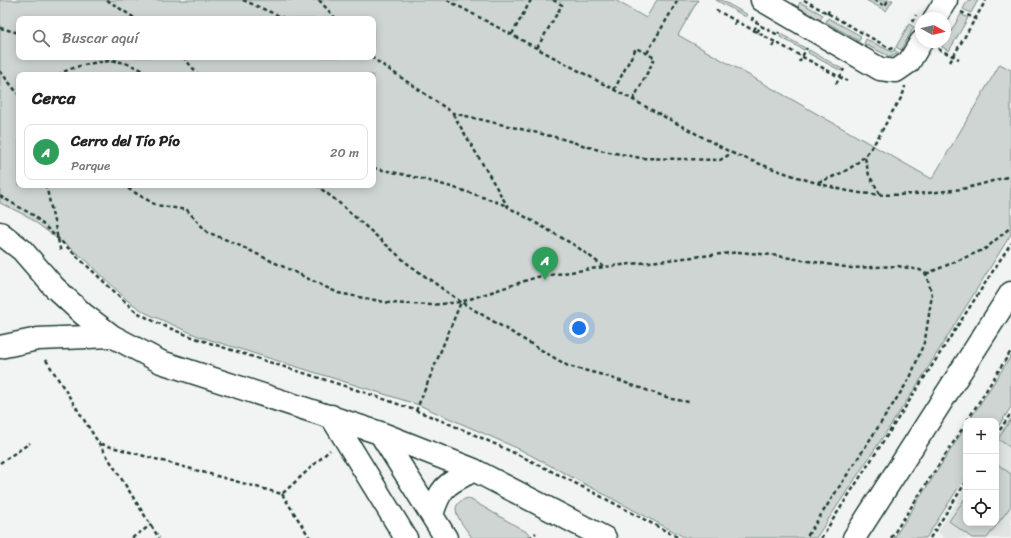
<!DOCTYPE html>
<html lang="es">
<meta charset="utf-8">
<style>
:root{--surface:#fff;--page:#f2f2f2;--text:#222;--muted:#767676;--line:#e0e0e0;--accent:#1f3d34}
body{margin:0;font-family:Sriracha,sans-serif;background:var(--page);color:var(--text)}
.controls{position:absolute;right:12px;bottom:12px;display:grid;overflow:hidden;border-radius:8px;box-shadow:0 2px 10px #0003}
.controls button{width:36px;height:36px;display:grid;place-items:center;padding:0;border:0;border-bottom:1px solid var(--line);background:var(--surface);color:var(--text);font:20px sans-serif}
.compass{position:absolute;left:915px;top:12px;width:36px;height:36px;border-radius:50%;background:var(--surface);box-shadow:0 2px 10px #0003;rotate:98deg}
.you{position:absolute;left:579px;top:328px;width:14px;height:14px;margin:-10px;border:3px solid #fff;border-radius:50%;background:#1a73e8;box-shadow:0 0 0 6px #1a73e833}
.badge{display:grid;place-items:center;width:26px;height:26px;border-radius:50%;background:var(--accent);color:#fff;font-size:13px;font-weight:700}
.pin{position:absolute;translate:-50% -33px;filter:drop-shadow(0 1px 2px #0008)}
.pin::after{content:'';position:absolute;top:21px;width:14px;height:12px;background:inherit;clip-path:polygon(0 0,100% 0,50% 100%)}
.list{margin:0;padding:0;list-style:none}
h2{display:flex;justify-content:space-between;align-items:center;height:52px;margin:0;padding:0 16px;font-size:17px}
h2 small{font-size:13px;font-weight:400;color:var(--muted)}
.list li{display:grid;grid-template-columns:26px 1fr auto;gap:12px;align-items:center;box-sizing:border-box;height:56px;margin:0 8px 8px;padding:0 8px;border:1px solid var(--line);border-radius:8px}
.list b{display:block;font-size:15px;white-space:nowrap}
.list p{margin:0;font-size:13px;white-space:nowrap;color:var(--muted)}
.list em{font-size:13px;font-style:normal;color:var(--muted)}
.icon{flex:none;width:22px;height:22px;fill:none;stroke:currentColor;stroke-width:2;stroke-linecap:round;stroke-linejoin:round}
.map{position:relative;flex:none;width:1011px;height:538px;overflow:hidden}
.search{position:absolute;background:var(--surface);box-shadow:0 2px 10px #0003;left:16px;top:16px;width:360px;height:44px;display:flex;align-items:center;gap:10px;box-sizing:border-box;padding:0 14px;border-radius:8px;color:var(--muted);font-size:15px}
.panel{position:absolute;background:var(--surface);box-shadow:0 2px 10px #0003;left:16px;top:72px;width:360px;height:116px;border-radius:8px}
.map>svg:first-child{display:block}
</style>
<div class="map">
<svg width="1011" height="538" viewBox="0 0 1011 538">
<rect width="100%" height="100%" fill="#f2f3f3"/>
<filter id="ink" filterUnits="userSpaceOnUse"><feTurbulence type="fractalNoise" baseFrequency=".025" numOctaves="2"/><feDisplacementMap in="SourceGraphic" scale="8" xChannelSelector="R" yChannelSelector="G"/><feConvolveMatrix kernelMatrix="1 2 1 2 8 2 1 2 1" color-interpolation-filters="sRGB"/></filter>
<g filter="url(#ink)">
<!-- built -->
<path fill="#e0e4e3" d="M1011,415V538H943L938,531L966,487V523H996V439Z"/>
<!-- green -->
<path fill="#ced5d3" stroke="#768984" fill-rule="evenodd" d="M0,0H615L646,18L657,0H698L678,35L932,179L1000,64L1011,70V234L916,387L816,538H686L519,449L419,405L198,336L146,313L128,301L86,260L27,216L0,203ZM19,19H373V57H19ZM19,75H373V185H19Z
M716,0H721L748,15L746,17Z
M866,0H893L886,11Z
M968,0H978L971,13L963,9Z
M800,2L823,15L820,20L798,7Z
M961,14L968,18L949,51L942,47Z
M828,18L861,36L859,41L826,22Z
M909,24L914,27L901,50L896,47Z
M781,34L805,48L804,50L780,37Z
M866,39L892,52L894,50L899,53L891,57L864,44Z
M809,50L842,69L841,71L808,53Z
M1011,356V407L996,430V421H969Z
M1011,419V448L998,439Z
M966,426V476L926,538H894Z
M996,463L1011,474V506L987,538H972L949,521L966,497V523H996Z
M468,498L530,534L524,538H472C464,525 443,505 468,498Z"/>
<g fill="none" stroke-linecap="round" stroke-linejoin="round">
<defs>
<path id="minor" d="M762,0L880,69L896,71L909,62L921,42
M935,18L946,0
M0,233L22,250L54,287L83,314L112,336L161,362L380,433L474,470L605,538
M0,347L38,339L112,336
M331,416L406,538
M380,433L446,538
M432,515C441,484 448,484 474,470
M854,538L1011,293"/>
</defs>
<!-- minor casing -->
<use href="#minor" stroke="#1f3d34" stroke-width="25"/>
<!-- path -->
<path stroke="#1f3d34" stroke-width="2.5" stroke-dasharray="4 3" stroke-linecap="butt" d="M107,0L136,19
M243,0L286,19
M319,0L336,19
M447,0L732,153
M804,0L891,49L892,47L895,49
M874,0L885,6L888,0
M716,10L847,81
M961,12L980,21
M827,14L830,9
M753,17L752,20L758,23L754,30
M912,22L916,15
M734,25L736,21
M0,28L19,33
M757,32L761,26L778,35L779,32
M512,34L531,0
M772,47L775,41
M537,48L562,5L553,0
M938,49L959,59
M647,53L678,0
M107,57L117,61
M183,57L199,75
M371,57L453,113L559,138L599,150L641,158L720,160L732,153C769,168 808,182 848,191C884,198 925,194 961,189C978,186 994,180 1011,176
M799,62L807,48
M950,62L986,0
M0,71L19,95
M58,75C71,66 105,59 121,62C131,64 143,71 153,75
M836,84L844,69
M614,90L636,48L655,58L633,100
M453,114L508,207L576,246L603,266
M865,158L869,175L880,194
M373,168C419,177 463,189 507,206
M818,182C862,168 870,153 891,114C896,106 904,96 905,86
M46,185L61,253
M122,185L156,205L187,210L207,232L234,243L338,293L390,303L431,305L461,302L568,366L603,375L672,399L689,402
M316,185L337,201L408,264L461,302L537,277L604,267L739,252L772,255L851,268L898,266L920,270L926,274L932,295L925,340L910,378L806,538
M0,196L33,215L135,311C169,331 207,342 244,354C302,373 361,390 417,411C508,446 593,492 679,538
M926,274L985,249L1011,227
M46,360L159,538
M416,411L461,302
M967,421L1011,351
M996,436L1011,413
M101,444L282,494L330,450
M0,463L30,443
M282,494L310,538
M132,538L151,525
M529,538L536,533
M821,538L1011,243
M891,538L966,423
M930,538L966,482"/>
<!-- minor -->
<use href="#minor" stroke="#fff" stroke-width="22"/>
</g>
</g>
</svg>
<div class="controls">
<button>+</button>
<button>−</button>
<button><svg class="icon" aria-label="locate" viewBox="0 0 24 24"><circle cx="12" cy="12" r="6"/><path d="M12 2v4M12 18v4M2 12h4M18 12h4"/></svg></button>
</div>
<svg class="compass" viewBox="-18 -18 36 36"><path d="M0-13l5 13h-10z" fill="#e53935"/><path d="M0 13l5-13h-10z" fill="#767676"/></svg>
<div class="you"></div>
<div class="pin badge" style="left:545px;top:280px;background:#2e9e5b">A</div>
<div class="search"><svg class="icon" aria-label="search" viewBox="0 0 24 24"><circle cx="10" cy="10" r="6"/><path d="M15 15l6 6"/></svg>Buscar aquí</div>
<section class="panel">
<h2>Cerca<small></small></h2>
<ul class="list">
<li><span class="badge" style="background:#2e9e5b">A</span><div><b>Cerro del Tío Pío</b><p>Parque</p></div><em>20 m</em></li>
</ul>
</section>
</div>
